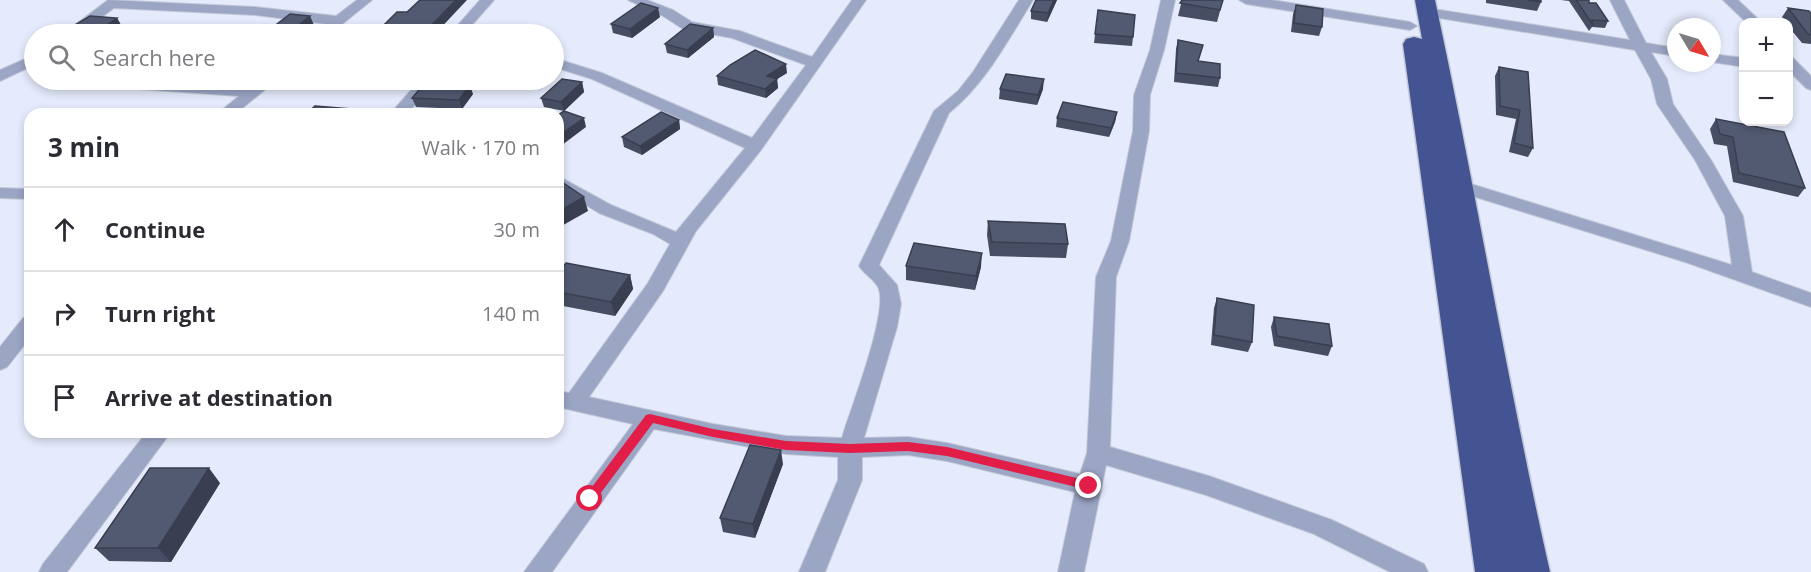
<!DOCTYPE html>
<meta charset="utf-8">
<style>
:root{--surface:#fff;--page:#f2f2f3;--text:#2b2b33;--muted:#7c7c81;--line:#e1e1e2}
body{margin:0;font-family:"Open Sans",sans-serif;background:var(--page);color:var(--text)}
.controls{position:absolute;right:18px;top:18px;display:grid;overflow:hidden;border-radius:12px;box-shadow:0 3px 9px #0003}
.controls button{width:54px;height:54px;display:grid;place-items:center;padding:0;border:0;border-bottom:2px solid var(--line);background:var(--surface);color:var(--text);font:30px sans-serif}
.compass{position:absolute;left:1667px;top:18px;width:54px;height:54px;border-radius:50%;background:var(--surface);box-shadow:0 3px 9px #0003;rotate:128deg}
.stop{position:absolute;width:18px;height:18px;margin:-14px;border:4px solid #e11d48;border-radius:50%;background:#fff}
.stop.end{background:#e11d48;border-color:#fff;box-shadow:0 2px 6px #0008}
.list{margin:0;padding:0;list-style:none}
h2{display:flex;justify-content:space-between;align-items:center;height:78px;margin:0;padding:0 24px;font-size:26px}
h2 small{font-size:20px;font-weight:400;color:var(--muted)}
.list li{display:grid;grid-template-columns:39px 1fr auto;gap:18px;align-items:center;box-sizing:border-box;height:84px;padding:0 24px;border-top:2px solid var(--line)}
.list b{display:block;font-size:22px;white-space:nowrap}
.list em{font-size:20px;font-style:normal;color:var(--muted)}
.icon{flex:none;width:33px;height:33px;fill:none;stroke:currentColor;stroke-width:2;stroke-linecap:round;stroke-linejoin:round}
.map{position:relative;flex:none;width:1811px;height:572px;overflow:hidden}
.search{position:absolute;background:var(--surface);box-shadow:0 3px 9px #0003;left:24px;top:24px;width:540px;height:66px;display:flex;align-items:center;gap:15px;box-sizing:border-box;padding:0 21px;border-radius:33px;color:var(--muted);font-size:22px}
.panel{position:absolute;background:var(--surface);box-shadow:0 3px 9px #0003;left:24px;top:108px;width:540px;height:330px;border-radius:18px}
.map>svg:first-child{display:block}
</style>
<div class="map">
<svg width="1811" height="572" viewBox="0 0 1811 572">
<rect width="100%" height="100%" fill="#e5ebfc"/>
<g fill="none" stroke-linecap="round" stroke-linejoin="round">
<defs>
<path id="minor" d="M108,0L255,7L336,16L357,0H372L330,34H315L326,24L255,15L114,8L79,34H63Z
M480,0H494L464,34H450Z
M628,0H647L673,10L692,22L740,31L812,57L852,0H866L761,150L696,231L663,291L589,397L713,424L786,436L842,438C850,410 890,310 878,287C874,279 864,274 859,266L934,111L958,91L973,72L1019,0H1033C1008,40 986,83 949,113L879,265L897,285L901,304L897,327L864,438L908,437L947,443L1080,474L1087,453L1096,277L1111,241L1133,131L1134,95L1150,50L1161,0H1175L1164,50L1150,95L1149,131L1129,241L1116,277L1110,447L1209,476L1332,520L1424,564L1428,572H1390L1314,534L1206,495L1106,465L1084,572H1058L1075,492L947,461L908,455L862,457V480L825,572H799L838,480V457L786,454L654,429L552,572H524L633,424L558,407V391L569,393L648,283L670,244L653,234L599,213L558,188V176L611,205L676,232L745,148L592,79L554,67V58L602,73L752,138L806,65L732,38L683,29L663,16Z
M1239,0H1272L1410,22L1417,26L1410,30L1246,4Z
M1610,0H1624L1646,43L1676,48V56L1651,52L1667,79L1673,104L1711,160L1743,216L1752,272L1811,293V307L1688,263L1456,191L1453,187L1456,183H1468L1732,265L1725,216L1695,160L1657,104L1651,79L1635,50L1427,16L1420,12L1427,8L1630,40Z
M1723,0H1738L1761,22H1746Z
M1712,54L1744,58V67L1712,62Z
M34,55V65L0,81V70Z
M1788,57L1793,58L1811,76V90L1806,88L1788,70Z
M73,80H140L250,87L260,80H277L235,114H217L239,96L81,85Z
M420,80H436L407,114H390Z
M0,188L30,189V199L0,198Z
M30,316V338L7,367L0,370V347L23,318Z
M147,432H171L67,572H39L43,564Z"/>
<path id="highway" d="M1415,0H1435C1476,190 1507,382 1550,572H1475L1403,44L1406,39L1414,37L1422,39Z"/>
</defs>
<!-- minor casing -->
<use href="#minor" stroke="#c2c8d7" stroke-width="2"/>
<!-- highway casing -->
<use href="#highway" stroke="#c2c8d7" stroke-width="3"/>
<!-- minor -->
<use href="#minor" fill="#9ba5c4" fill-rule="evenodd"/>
<!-- highway -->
<use href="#highway" fill="#445492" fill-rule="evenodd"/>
</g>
<!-- wall -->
<path fill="#474d62" d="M1036,0H1057L1047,22L1031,19V11Z
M1182,0H1223L1217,22L1178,16Z
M1486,0H1541V2L1537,11L1486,3Z
M1561,0H1589V3L1608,21L1605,28L1592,27L1589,31L1569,1Z
M1296,5L1322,27L1319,36L1291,32L1293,14Z
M1788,8L1811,13V44L1802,43L1788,26V22H1786L1782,17Z
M1098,10L1133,37L1132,46L1094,43Z
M397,12L435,34H386L383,26Z
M660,17L632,38L613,33L611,24Z
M117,18L122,27L112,34H74L70,28Z
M713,28L714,37L688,58L667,53L665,44Z
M1178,40L1198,62L1220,78L1218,87L1174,82L1176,49Z
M1499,67L1528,72L1533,148L1528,157L1509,152L1516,119L1496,115L1495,76Z
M1743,67V77L1740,72Z
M787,73L777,79L778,88L766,98L718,85L717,76Z
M582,82L584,92L564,111L544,107L541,98Z
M1000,89H1043L1037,105L999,99Z
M473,94L462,109L416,107L412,98Z
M1117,112L1115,122L1109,137L1056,127L1057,118Z
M1716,119L1805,188L1798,197L1733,182L1727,146L1714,144L1710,129Z
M679,120L680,129L642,155L624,147L622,137Z
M988,221L1068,244L1066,258L990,256L987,235Z
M906,266L981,267L975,290L906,280Z
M558,273L630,275L633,289L615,316L558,305Z
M1217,298L1252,342L1248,352L1211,345L1214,308Z
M1274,317L1332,346L1328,356L1274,346L1271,327Z
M783,464L755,538L723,532L720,518Z
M220,483L171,562L109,561L95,548Z"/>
<!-- shaded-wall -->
<path fill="#393f50" d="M456,0H467L435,34H423Z
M1054,0H1057L1047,22L1048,13Z
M658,8L660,17L632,38L630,29Z
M310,16L314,25L302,34H288Z
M117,18L122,27L112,34H103L100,30Z
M713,28L714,37L688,58L687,50Z
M786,64L787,73L777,79L778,88L766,98L765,89L767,76Z
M1044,79L1043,89L1037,105L1038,95Z
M582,82L584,92L564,111L561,102Z
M470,85L473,94L462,109L459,100Z
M1117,112L1115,122L1109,137L1111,128Z
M584,118L586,127L558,148V136Z
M679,120L680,129L642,155L640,146Z
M584,197L588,211L558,228V212Z
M982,253L981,267L975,290L976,276Z
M630,275L633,289L615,316L611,302Z
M781,450L783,464L755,538L753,524Z
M209,468L220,483L171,562L158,548Z"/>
<!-- building -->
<path fill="#525a72" stroke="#393f50" stroke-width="1.5" d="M420,0H456L423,34H386L395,27L383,26L397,12H407Z
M1036,0H1054L1048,13L1031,11Z
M1182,0H1223L1220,10L1180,3Z
M1528,0H1541V2Z
M1576,0H1589V3H1596L1608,21L1592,20L1593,25Z
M641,3L658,8L630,29L611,24Z
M1296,5L1323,9L1322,27L1294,23Z
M1788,8L1809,11L1811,13V35L1808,34Z
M1098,10L1135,15L1133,37L1095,34Z
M290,14L310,16L288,34H264Z
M90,16L117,18L100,30L70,28Z
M690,24L713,28L687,50L665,44Z
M1178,40L1203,45L1198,61L1220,64V78L1176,73Z
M755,50L786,64L767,76L777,79L765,89L717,76L730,65Z
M1499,67L1528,72L1533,148L1514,143L1520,110L1500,106Z
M1006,74L1044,79L1038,95L1000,89Z
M562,79L582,82L561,102L541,98Z
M425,83L470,85L459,100L412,98Z
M1063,102L1117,112L1111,128L1057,118Z
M315,106L366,110L362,114H306Z
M475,110L483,114H468Z
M564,111L584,118L558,136V115Z
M661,112L679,120L640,146L622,137Z
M1716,119L1784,132L1805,188L1739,173L1733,137L1720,134Z
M562,182L584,197L558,212V185Z
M988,221L1065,224L1068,244L992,242Z
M914,243L982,253L976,276L906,266Z
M566,263L630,275L611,302L558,292V273Z
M1217,298L1254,305L1252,342L1214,335Z
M1274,317L1329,324L1332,346L1277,336Z
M750,445L781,450L753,524L720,518Z
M150,468H209L158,548H95Z"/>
<!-- route -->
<path fill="#e11d48" d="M650,414L713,429L786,441L850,444L908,442L947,447L1089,481L1095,486L1089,490L947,456L908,451L850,453L786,450L713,437L653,423L594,502H586V495L646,415Z"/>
</svg>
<div class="controls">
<button>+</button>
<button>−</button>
</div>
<svg class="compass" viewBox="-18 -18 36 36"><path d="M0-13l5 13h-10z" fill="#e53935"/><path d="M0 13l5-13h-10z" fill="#7c7c81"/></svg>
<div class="stop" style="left:590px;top:499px"></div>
<div class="stop end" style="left:1089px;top:486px"></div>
<div class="search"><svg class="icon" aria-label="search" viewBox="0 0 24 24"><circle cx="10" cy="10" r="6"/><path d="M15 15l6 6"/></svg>Search here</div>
<section class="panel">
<h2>3 min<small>Walk · 170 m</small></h2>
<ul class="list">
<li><svg class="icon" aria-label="ahead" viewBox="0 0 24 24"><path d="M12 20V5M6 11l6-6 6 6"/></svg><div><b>Continue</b></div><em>30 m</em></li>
<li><svg class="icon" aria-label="right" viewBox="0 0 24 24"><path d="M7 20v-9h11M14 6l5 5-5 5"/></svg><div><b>Turn right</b></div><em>140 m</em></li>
<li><svg class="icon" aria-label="arrive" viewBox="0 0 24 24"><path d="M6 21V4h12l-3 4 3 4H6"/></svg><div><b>Arrive at destination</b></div></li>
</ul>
</section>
</div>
